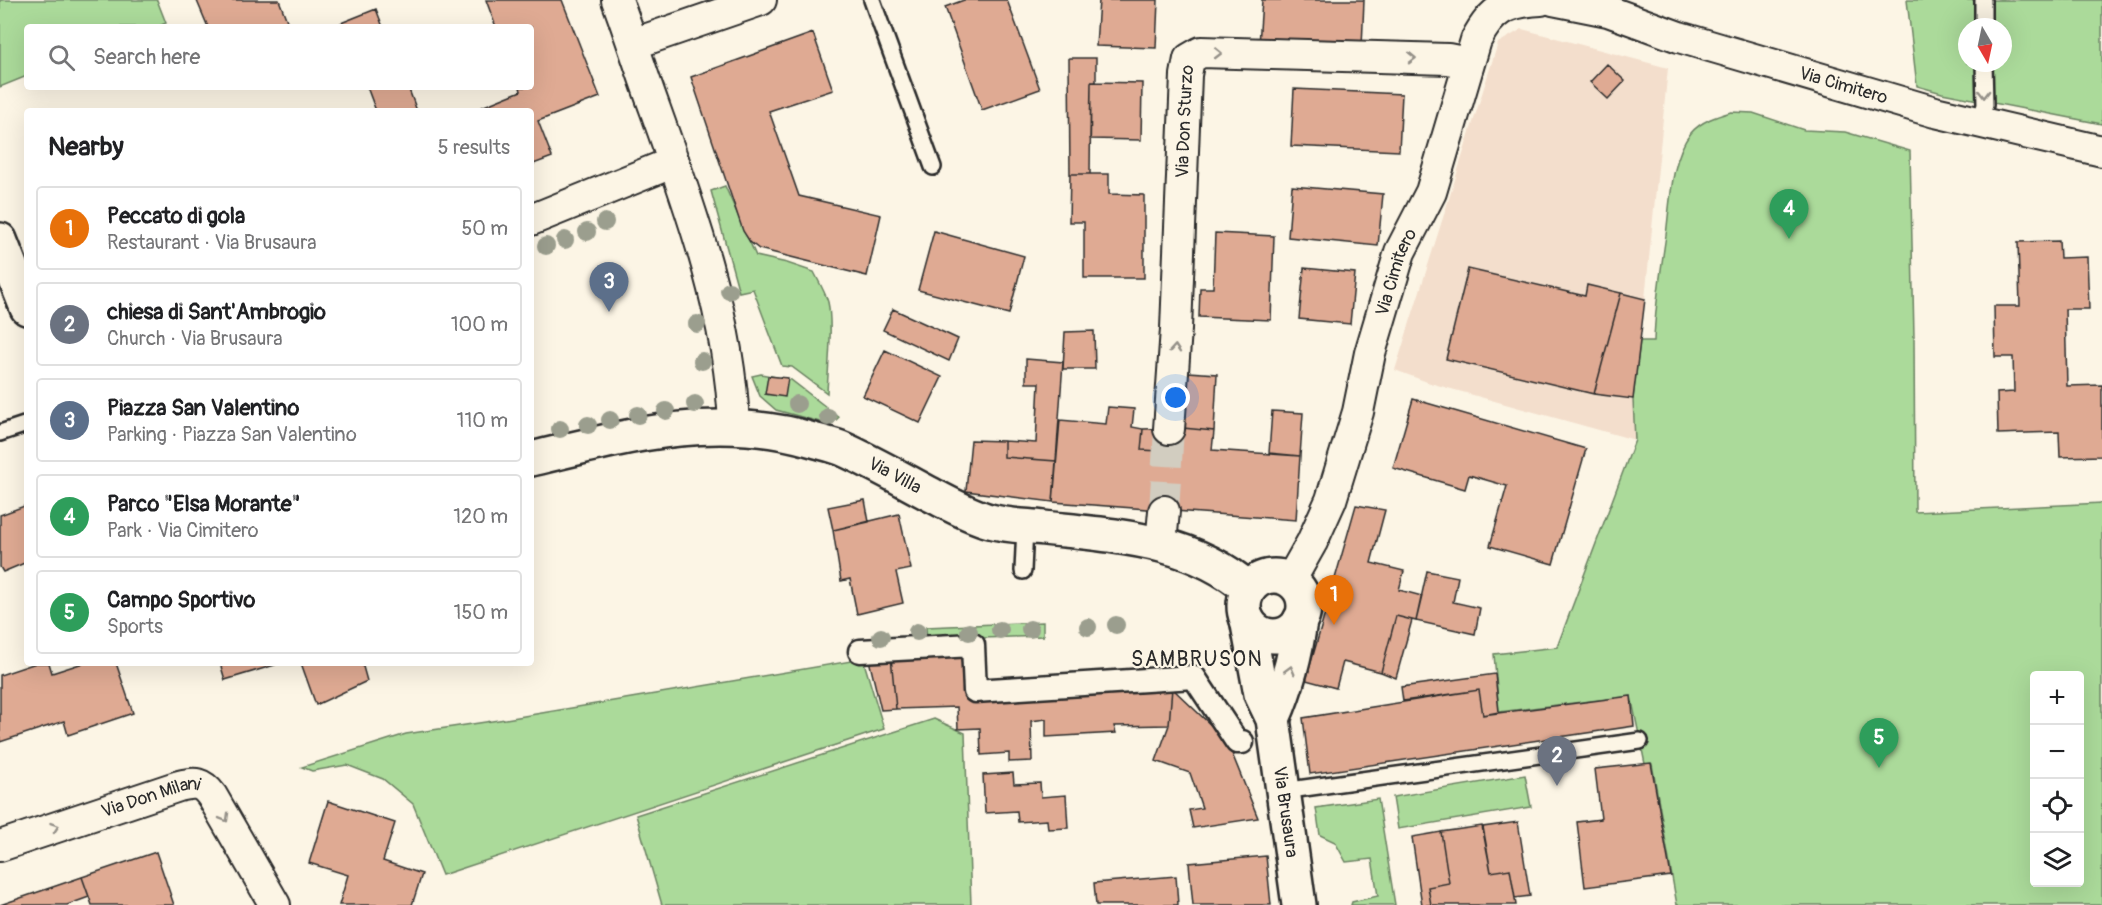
<!DOCTYPE html>
<meta charset="utf-8">
<style>
:root{--surface:#fff;--page:#f6f6f6;--text:#202124;--muted:#757577;--line:#e0e0e0;--accent:#0b8043}
body{margin:0;font-family:Pangolin,sans-serif;background:var(--page);color:var(--text)}
.controls{position:absolute;right:18px;bottom:18px;display:grid;overflow:hidden;border-radius:6px;box-shadow:0 6px 24px #0002}
.controls button{width:54px;height:54px;display:grid;place-items:center;padding:0;border:0;border-bottom:2px solid var(--line);background:var(--surface);color:var(--text);font:30px sans-serif}
.compass{position:absolute;left:1958px;top:18px;width:54px;height:54px;border-radius:50%;background:var(--surface);box-shadow:0 6px 24px #0002;rotate:171deg}
.you{position:absolute;left:1176px;top:398px;width:21px;height:21px;margin:-15px;border:4px solid #fff;border-radius:50%;background:#1a73e8;box-shadow:0 0 0 9px #1a73e833}
.badge{display:grid;place-items:center;width:39px;height:39px;border-radius:50%;background:var(--accent);color:#fff;font-size:20px;font-weight:700}
.pin{position:absolute;translate:-50% -50px;filter:drop-shadow(0 2px 3px #0008)}
.pin::after{content:'';position:absolute;top:32px;width:21px;height:18px;background:inherit;clip-path:polygon(0 0,100% 0,50% 100%)}
.list{margin:0;padding:0;list-style:none}
h2{display:flex;justify-content:space-between;align-items:center;height:78px;margin:0;padding:0 24px;font-size:26px}
h2 small{font-size:20px;font-weight:400;color:var(--muted)}
.list li{display:grid;grid-template-columns:39px 1fr auto;gap:18px;align-items:center;box-sizing:border-box;height:84px;margin:0 12px 12px;padding:0 12px;border:2px solid var(--line);border-radius:6px}
.list b{display:block;font-size:22px;white-space:nowrap}
.list p{margin:0;font-size:20px;white-space:nowrap;color:var(--muted)}
.list em{font-size:20px;font-style:normal;color:var(--muted)}
.icon{flex:none;width:33px;height:33px;fill:none;stroke:currentColor;stroke-width:2;stroke-linecap:round;stroke-linejoin:round}
.map{position:relative;flex:none;width:2102px;height:905px;overflow:hidden}
.search{position:absolute;background:var(--surface);box-shadow:0 6px 24px #0002;left:24px;top:24px;width:510px;height:66px;display:flex;align-items:center;gap:15px;box-sizing:border-box;padding:0 21px;border-radius:6px;color:var(--muted);font-size:22px}
.panel{position:absolute;background:var(--surface);box-shadow:0 6px 24px #0002;left:24px;top:108px;width:510px;height:558px;border-radius:6px}
.map>svg:first-child{display:block}
</style>
<div class="map">
<svg width="2102" height="905" viewBox="0 0 2102 905">
<rect width="100%" height="100%" fill="#fcf5e5"/>
<filter id="ink" filterUnits="userSpaceOnUse"><feTurbulence type="fractalNoise" baseFrequency=".0167" numOctaves="2"/><feDisplacementMap in="SourceGraphic" scale="12" xChannelSelector="R" yChannelSelector="G"/><feConvolveMatrix kernelMatrix="1 2 1 2 8 2 1 2 1" color-interpolation-filters="sRGB"/></filter>
<g filter="url(#ink)">
<!-- built -->
<path fill="#f3decc" d="M1522,29L1668,68L1645,299L1633,399L1635,440L1430,383L1395,370L1498,43Z"/>
<!-- green -->
<path fill="#abda9a" stroke="#6b8262" stroke-width="1.5" fill-rule="evenodd" d="M0,0H157L166,23L157,27H27V76L0,87Z
M1907,0H2102V124L1942,93L1917,86ZM1967,27H2003V63H1967Z
M1731,112L1753,113L1804,130L1845,132L1910,151L1914,337L1915,512L2102,503V905H1677L1652,764H1645L1631,696L1499,712L1494,654L1557,647L1635,440L1633,399L1640,341H1654C1655,305 1661,270 1666,235C1670,205 1671,157 1691,133C1701,121 1717,116 1731,112ZM2034,676H2080V882H2034Z
M725,186L756,256L787,263L814,272C819,282 825,292 828,302C833,324 828,368 827,393L792,367L782,366L753,289L739,292L711,191Z
M761,374L791,380L839,417L831,425L776,410L760,396L752,376Z
M1043,622V636L927,640L926,627Z
M863,659L884,729L442,875L413,804L383,779L347,765L312,771L302,767L406,734L512,718Z
M934,719L965,733L971,905H662L636,815Z
M1525,775L1531,807L1398,829L1393,797Z
M1378,799L1395,905H1351L1352,902L1378,896L1372,859L1346,862L1335,842L1320,835L1316,808Z"/>
<!-- building -->
<path fill="#dfaa93" stroke="#2b2b2b" stroke-width="1.5" d="M200,0H279L289,26L208,27L197,1Z
M486,0H562L600,97L538,121L552,157L531,165V111H472L521,91L520,87H531V27H496Z
M964,0H1007L1040,89L982,110L945,7Z
M1099,0H1158L1156,48L1096,46Z
M1262,0H1364L1362,47L1259,45Z
M376,9L383,27H343L341,23Z
M813,33L833,90L769,111L799,196L881,215L867,276L759,249L750,242L743,231L691,77Z
M1069,58H1096V82H1091L1090,174H1070Z
M1607,64L1625,81L1608,99L1590,82Z
M1091,82L1142,83L1141,140L1090,139Z
M367,87H408L417,111H376Z
M1294,89L1402,94L1399,151L1291,146Z
M1070,174H1109V194L1144,195V278H1084V222H1069Z
M1292,186L1383,194L1378,246L1288,237Z
M934,231L1024,256L1009,314L918,290Z
M1215,233L1274,236L1271,320L1199,317L1200,288H1213Z
M2059,241L2060,258L2087,257L2089,309H2065L2067,386L2102,385V456L2060,457L2059,432L1998,434L1997,393L2014,392L2013,357H1995L1994,306H2020L2018,242Z
M1304,268L1355,273L1350,324L1299,319Z
M1468,269L1585,296L1587,285L1621,293L1594,394L1446,359Z
M1621,293L1645,299L1633,399L1594,394Z
M893,309L958,339L949,361L883,330Z
M1094,331L1095,369H1063L1065,332Z
M885,350L942,377L920,423L863,396Z
M1026,359L1063,362L1056,461L1004,457V441L1036,443L1039,383H1026Z
M1188,372L1217,374L1214,431L1183,428Z
M768,376L788,378L785,397L765,394Z
M1413,399L1586,449L1553,564L1490,546L1507,486L1469,475L1465,489L1393,468Z
M1108,407L1134,409L1132,427L1143,429L1141,450L1181,452L1183,428L1214,431L1212,450L1300,456L1296,520L1053,502L1060,420L1106,424Z
M1272,411L1303,413L1300,456L1269,453Z
M1183,428L1181,452L1141,450L1143,429Z
M971,440L1004,441V457L1056,461L1053,502L966,491Z
M865,500L869,522L833,530L828,507Z
M27,505V562L3,572L0,567V515Z
M1356,505L1385,510L1371,563L1404,571L1399,590L1422,596L1416,621L1396,616L1381,672L1343,662L1336,688L1306,680Z
M899,514L911,569L896,572L903,603L857,614L850,579L841,581L833,530Z
M1427,571L1458,577L1453,602L1480,608L1475,634L1416,621Z
M1396,616L1412,620L1396,678L1381,672Z
M961,656L965,697L1172,688L1169,725L1114,726L1116,733L1046,737V719L1031,721L1032,761L1009,762V753L981,755L980,728L958,729L957,707L896,709L891,657Z
M891,657L896,709L881,710L869,660Z
M36,663H49L52,673L83,663H116L133,713L68,735L64,721L0,742V675Z
M220,663H275V665L225,680Z
M301,663H362L367,681L316,705Z
M1495,674L1499,712L1483,715L1479,690L1403,701L1401,687Z
M1172,688L1217,731L1231,751L1258,818L1193,828L1189,810L1202,808L1190,773L1156,761L1169,725Z
M1479,690L1483,715L1631,696L1634,726L1310,774L1303,718Z
M1651,763L1671,876L1585,887L1577,822L1601,819L1595,769Z
M1013,773L1014,784L1040,783L1041,797L1066,795L1068,828L1048,829L1047,820L1018,822L1017,811L985,813L983,775Z
M328,801L395,823L383,861L422,874L412,905H339L348,875L309,863Z
M1518,822L1530,896L1515,898L1510,869L1491,872L1483,827Z
M1482,826L1491,872L1510,869L1516,905H1431L1428,887L1449,883L1441,832Z
M1441,832L1449,883L1428,887L1431,905H1422L1412,837Z
M156,852L174,905H92L82,877Z
M1266,856L1271,905H1193L1189,863Z
M1176,876L1178,905H1096L1094,883Z
M82,877L89,897L67,905H0Z"/>
<g fill="none" stroke-linecap="round" stroke-linejoin="round">
<!-- minor-tunnel -->
<path stroke="#d2cdc0" stroke-width="30" stroke-dasharray="30 15" stroke-linecap="butt" d="M1164,511L1169,429"/>
<defs>
<path id="service" d="M872,0L933,167
M1983,0V27
M1979,123L1985,105L1984,63
M0,433L27,424
M1023,571L1025,526
M1283,791L1640,741"/>
<path id="pedestrian" d="M860,651L973,645L975,691L1194,677L1237,742H1242"/>
<g id="minor">
<path d="M617,0C629,32 639,64 650,95C688,201 730,313 734,426"/>
<path id="s1" d="M1553,0L1608,11L1679,37L1935,112L2102,151"/>
<path d="M633,44L761,0"/>
<path d="M531,220L674,162"/>
<path id="s2" d="M1169,429L1176,329L1186,75L1189,59L1201,52L1448,59L1468,63"/>
<path d="M1161,544L1164,511"/>
<path id="s3" d="M1290,581L1312,542L1331,500L1358,412L1370,353L1400,252L1431,192L1476,40C1492,9 1506,2 1541,0"/>
<path id="s4" d="M0,846L179,786C195,782 202,782 212,796L275,905"/>
</g>
<g id="tertiary">
<path d="M0,240L27,308"/>
<path id="s5" d="M531,459C626,436 716,411 813,440C823,443 834,445 843,449C872,462 900,478 928,493C948,503 968,515 990,521C1007,526 1027,526 1044,528C1117,536 1191,539 1249,589"/>
<circle cx="1274" cy="606" r="30"/>
<path id="s6" d="M1247,619L1261,694L1273,719L1299,905"/>
<path d="M1273,719C1287,687 1296,654 1300,620"/>
</g>
</defs>
<!-- service casing -->
<use href="#service" stroke="#2b2b2b" stroke-width="20"/>
<!-- pedestrian casing -->
<use href="#pedestrian" stroke="#2b2b2b" stroke-width="27"/>
<!-- minor casing -->
<use href="#minor" stroke="#2b2b2b" stroke-width="34"/>
<!-- tertiary casing -->
<use href="#tertiary" stroke="#2b2b2b" stroke-width="38"/>
<!-- service -->
<use href="#service" stroke="#fcf5e5" stroke-width="15"/>
<!-- pedestrian -->
<use href="#pedestrian" stroke="#fcf5e5" stroke-width="22"/>
<!-- minor -->
<use href="#minor" stroke="#fcf5e5" stroke-width="30"/>
<!-- tertiary -->
<use href="#tertiary" stroke="#fcf5e5" stroke-width="33"/>
</g>
<!-- trees -->
<g fill="#9b9e8e">
<circle cx="605" cy="222" r="9"/>
<circle cx="587" cy="232" r="9"/>
<circle cx="565" cy="240" r="9"/>
<circle cx="546" cy="246" r="9"/>
<circle cx="729" cy="291" r="9"/>
<circle cx="697" cy="324" r="9"/>
<circle cx="702" cy="361" r="9"/>
<circle cx="695" cy="404" r="9"/>
<circle cx="797" cy="404" r="9"/>
<circle cx="666" cy="411" r="9"/>
<circle cx="638" cy="415" r="9"/>
<circle cx="828" cy="417" r="9"/>
<circle cx="610" cy="420" r="9"/>
<circle cx="588" cy="425" r="9"/>
<circle cx="560" cy="429" r="9"/>
<circle cx="1116" cy="625" r="9"/>
<circle cx="1088" cy="627" r="9"/>
<circle cx="1030" cy="629" r="9"/>
<circle cx="1000" cy="630" r="9"/>
<circle cx="917" cy="632" r="9"/>
<circle cx="969" cy="632" r="9"/>
<circle cx="881" cy="637" r="9"/>
</g>
<!-- one-way arrows -->
<defs><path id="oneway-chevron" d="M-2-3.5L2.5 0L-2 3.5" fill="none" stroke-width="1.6" stroke-linecap="round" stroke-linejoin="round" transform="scale(1.5)"/></defs>
<g stroke="#949088">
<use href="#oneway-chevron" transform="translate(1218 53) rotate(1)"/>
<use href="#oneway-chevron" transform="translate(1412 58) rotate(1)"/>
<use href="#oneway-chevron" transform="translate(1984 94) rotate(89)"/>
<use href="#oneway-chevron" transform="translate(1175 349) rotate(-86)"/>
<use href="#oneway-chevron" transform="translate(1290 670) rotate(-75)"/>
<use href="#oneway-chevron" transform="translate(225 818) rotate(60)"/>
<use href="#oneway-chevron" transform="translate(55 827) rotate(-19)"/>
</g>
</g>
<g text-anchor="middle" dominant-baseline="central" stroke-width="4.5" stroke-linejoin="round" paint-order="stroke">
<!-- street labels -->
<g font-size="18" fill="#2b2b2b" stroke="#fcf5e5">
<text stroke="none"><textPath href="#s1" startOffset="303">Via Cimitero</textPath></text>
<text stroke="none"><textPath href="#s2" startOffset="308">Via Don Sturzo</textPath></text>
<text stroke="none"><textPath href="#s3" startOffset="328">Via Cimitero</textPath></text>
<text stroke="none"><textPath href="#s5" startOffset="376">Via Villa</textPath></text>
<text stroke="none"><textPath href="#s4" startOffset="159">Via Don Milani</textPath></text>
<text stroke="none"><textPath href="#s6" startOffset="198">Via Brusaura</textPath></text>
</g>
<!-- quarter labels -->
<g font-size="21" letter-spacing="1.5" fill="#2b2b2b" stroke="#fcf5e5">
<text x="1197" y="659">SAMBRUSON</text>
</g>
</g>
</svg>
<div class="controls">
<button>+</button>
<button>−</button>
<button><svg class="icon" aria-label="locate" viewBox="0 0 24 24"><circle cx="12" cy="12" r="6"/><path d="M12 2v4M12 18v4M2 12h4M18 12h4"/></svg></button>
<button><svg class="icon" aria-label="layers" viewBox="0 0 24 24"><path d="M12 4l9 5-9 5-9-5zM3 14l9 5 9-5"/></svg></button>
</div>
<svg class="compass" viewBox="-18 -18 36 36"><path d="M0-13l5 13h-10z" fill="#e53935"/><path d="M0 13l5-13h-10z" fill="#757577"/></svg>
<div class="you"></div>
<div class="pin badge" style="left:1334px;top:625px;background:#e8710a">1</div>
<div class="pin badge" style="left:1557px;top:786px;background:#6b7280">2</div>
<div class="pin badge" style="left:609px;top:312px;background:#5c6f8a">3</div>
<div class="pin badge" style="left:1789px;top:239px;background:#2e9e5b">4</div>
<div class="pin badge" style="left:1879px;top:768px;background:#2e9e5b">5</div>
<div class="search"><svg class="icon" aria-label="search" viewBox="0 0 24 24"><circle cx="10" cy="10" r="6"/><path d="M15 15l6 6"/></svg>Search here</div>
<section class="panel">
<h2>Nearby<small>5 results</small></h2>
<ul class="list">
<li><span class="badge" style="background:#e8710a">1</span><div><b>Peccato di gola</b><p>Restaurant · Via Brusaura</p></div><em>50 m</em></li>
<li><span class="badge" style="background:#6b7280">2</span><div><b>chiesa di Sant'Ambrogio</b><p>Church · Via Brusaura</p></div><em>100 m</em></li>
<li><span class="badge" style="background:#5c6f8a">3</span><div><b>Piazza San Valentino</b><p>Parking · Piazza San Valentino</p></div><em>110 m</em></li>
<li><span class="badge" style="background:#2e9e5b">4</span><div><b>Parco &quot;Elsa Morante&quot;</b><p>Park · Via Cimitero</p></div><em>120 m</em></li>
<li><span class="badge" style="background:#2e9e5b">5</span><div><b>Campo Sportivo</b><p>Sports</p></div><em>150 m</em></li>
</ul>
</section>
</div>
